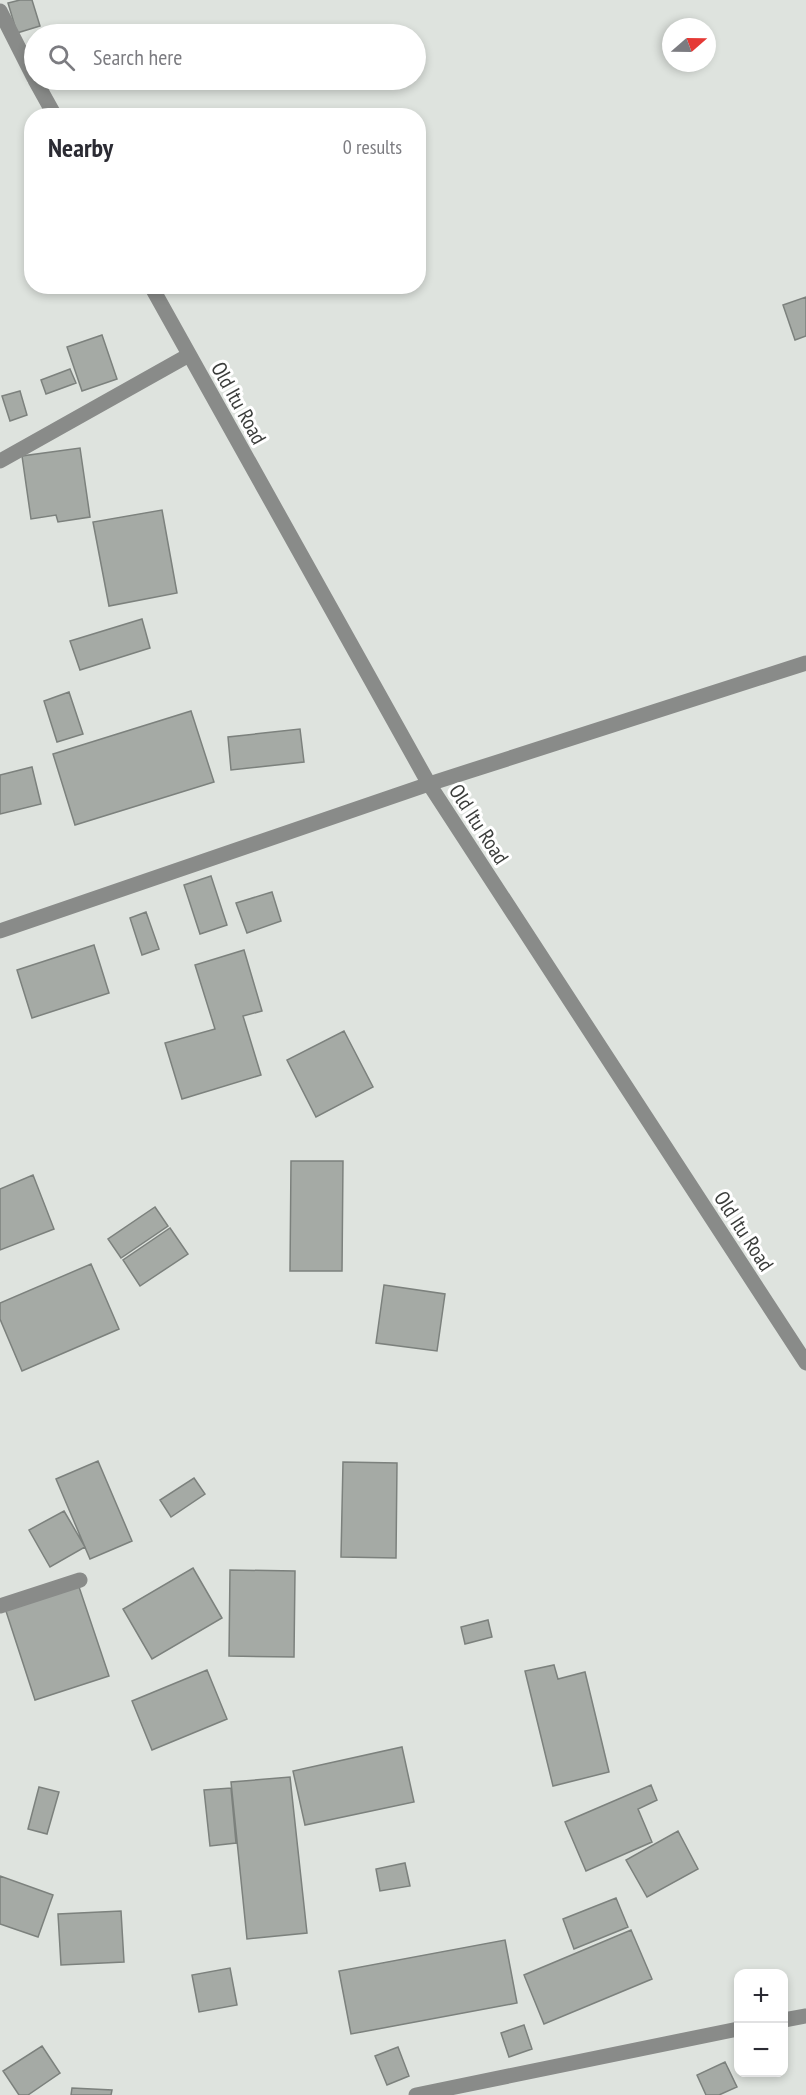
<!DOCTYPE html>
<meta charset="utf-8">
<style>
:root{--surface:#fff;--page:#f2f2f3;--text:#2b2b33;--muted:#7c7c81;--line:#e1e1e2}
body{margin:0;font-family:"PT Sans Narrow",sans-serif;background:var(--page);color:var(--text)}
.controls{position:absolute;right:18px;bottom:18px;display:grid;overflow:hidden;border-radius:12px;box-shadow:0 3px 9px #0003}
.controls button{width:54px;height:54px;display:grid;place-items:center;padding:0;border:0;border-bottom:2px solid var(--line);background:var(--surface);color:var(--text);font:30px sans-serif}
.compass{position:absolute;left:662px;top:18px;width:54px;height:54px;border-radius:50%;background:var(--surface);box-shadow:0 3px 9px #0003;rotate:70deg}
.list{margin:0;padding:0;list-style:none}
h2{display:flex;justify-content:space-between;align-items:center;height:78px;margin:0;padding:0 24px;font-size:26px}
h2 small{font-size:20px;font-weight:400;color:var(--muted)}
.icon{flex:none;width:33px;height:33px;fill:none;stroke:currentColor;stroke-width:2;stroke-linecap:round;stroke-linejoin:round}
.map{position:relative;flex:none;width:806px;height:2095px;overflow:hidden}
.search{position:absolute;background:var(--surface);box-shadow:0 3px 9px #0003;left:24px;top:24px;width:402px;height:66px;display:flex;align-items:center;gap:15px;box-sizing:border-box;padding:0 21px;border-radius:33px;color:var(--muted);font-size:22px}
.panel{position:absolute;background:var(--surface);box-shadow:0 3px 9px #0003;left:24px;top:108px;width:402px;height:186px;border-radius:24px}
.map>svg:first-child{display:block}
</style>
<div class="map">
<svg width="806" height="2095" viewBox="0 0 806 2095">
<rect width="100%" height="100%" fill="#dee3de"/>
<!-- building -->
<path fill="#a5aaa5" stroke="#7c817d" stroke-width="1.5" d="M20,0H32L40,26L17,33L8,3Z
M806,297V336L795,340L783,305Z
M102,335L117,379L82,391L67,347Z
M70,369L76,383L46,394L41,380Z
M20,391L27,415L10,421L2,396Z
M80,448L90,517L58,522L56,515L31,519L22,456Z
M162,510L177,593L109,606L93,522Z
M142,619L150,648L80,670L70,641Z
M69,692L83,734L57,742L44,701Z
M191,711L214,782L75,825L53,754Z
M300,729L304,762L231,770L228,737Z
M32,767L41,804L0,814V775Z
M211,876L227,925L200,934L184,885Z
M272,892L281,921L247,933L236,903Z
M146,912L159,949L142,955L130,918Z
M94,945L109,993L32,1018L17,970Z
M244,950L262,1011L243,1016L261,1075L182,1099L165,1043L215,1029L195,965Z
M344,1031L373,1087L316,1117L287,1060Z
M291,1161H343L342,1271H290Z
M33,1175L54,1229L0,1250V1189Z
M155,1207L168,1226L121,1258L108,1239Z
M170,1228L188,1254L140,1286L123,1260Z
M91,1264L119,1329L22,1371L0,1319V1303Z
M384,1285L445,1294L437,1351L376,1343Z
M98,1461L132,1541L90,1559L56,1479Z
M343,1462L397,1463L396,1558L341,1557Z
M194,1478L205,1494L171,1517L160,1500Z
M64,1511L85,1547L50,1567L29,1530Z
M193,1568L222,1618L152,1659L123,1609Z
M230,1570L295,1571L294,1657L229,1656Z
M77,1581L109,1676L35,1700L4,1605Z
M488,1620L492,1637L465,1644L461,1627Z
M554,1665L558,1679L585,1672L609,1772L553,1786L525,1671Z
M207,1670L227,1719L152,1750L132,1701Z
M402,1747L414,1802L305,1825L293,1771Z
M290,1777L307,1933L247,1939L231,1782Z
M651,1785L657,1800L638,1809L652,1842L586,1871L565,1822Z
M39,1787L59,1792L47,1834L28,1829Z
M231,1788L236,1843L210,1846L204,1790Z
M678,1831L698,1869L647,1897L626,1860Z
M405,1863L410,1886L380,1891L376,1869Z
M0,1876L53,1895L38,1937L0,1924Z
M616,1898L628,1927L574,1949L563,1919Z
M121,1911L124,1962L61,1965L58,1914Z
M631,1930L652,1979L544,2024L524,1975Z
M505,1940L517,2003L351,2034L339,1971Z
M230,1968L237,2005L199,2012L192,1975Z
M524,2025L532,2049L509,2057L501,2033Z
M42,2046L60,2073L28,2095H19L3,2071Z
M398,2047L409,2076L387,2085L375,2056Z
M725,2062L737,2087L719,2095H706L697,2075Z
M72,2088L112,2090L111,2095H71Z"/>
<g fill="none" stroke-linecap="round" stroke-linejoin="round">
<!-- minor -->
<path stroke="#898b89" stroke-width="15" d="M0,11L34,78
M35,80L55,116
M151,286L429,784L806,1363
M0,461L189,355
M0,931L429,784L806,663
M0,1606L80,1580
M784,2020L806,2016
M416,2095L738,2029"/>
</g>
<g text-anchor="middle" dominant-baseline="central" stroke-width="6" stroke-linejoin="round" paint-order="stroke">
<!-- street labels -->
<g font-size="21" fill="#3b3d3b" stroke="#fff">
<text transform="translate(239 403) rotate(61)">Old Itu Road</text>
<text transform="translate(479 824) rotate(57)">Old Itu Road</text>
<text transform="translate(744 1231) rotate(57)">Old Itu Road</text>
</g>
</g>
</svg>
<div class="controls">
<button>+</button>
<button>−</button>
</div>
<svg class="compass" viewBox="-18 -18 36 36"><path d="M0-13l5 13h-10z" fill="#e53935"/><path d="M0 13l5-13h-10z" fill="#7c7c81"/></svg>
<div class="search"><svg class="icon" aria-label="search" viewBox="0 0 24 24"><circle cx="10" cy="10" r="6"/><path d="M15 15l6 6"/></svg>Search here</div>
<section class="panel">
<h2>Nearby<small>0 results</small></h2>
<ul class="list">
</ul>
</section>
</div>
